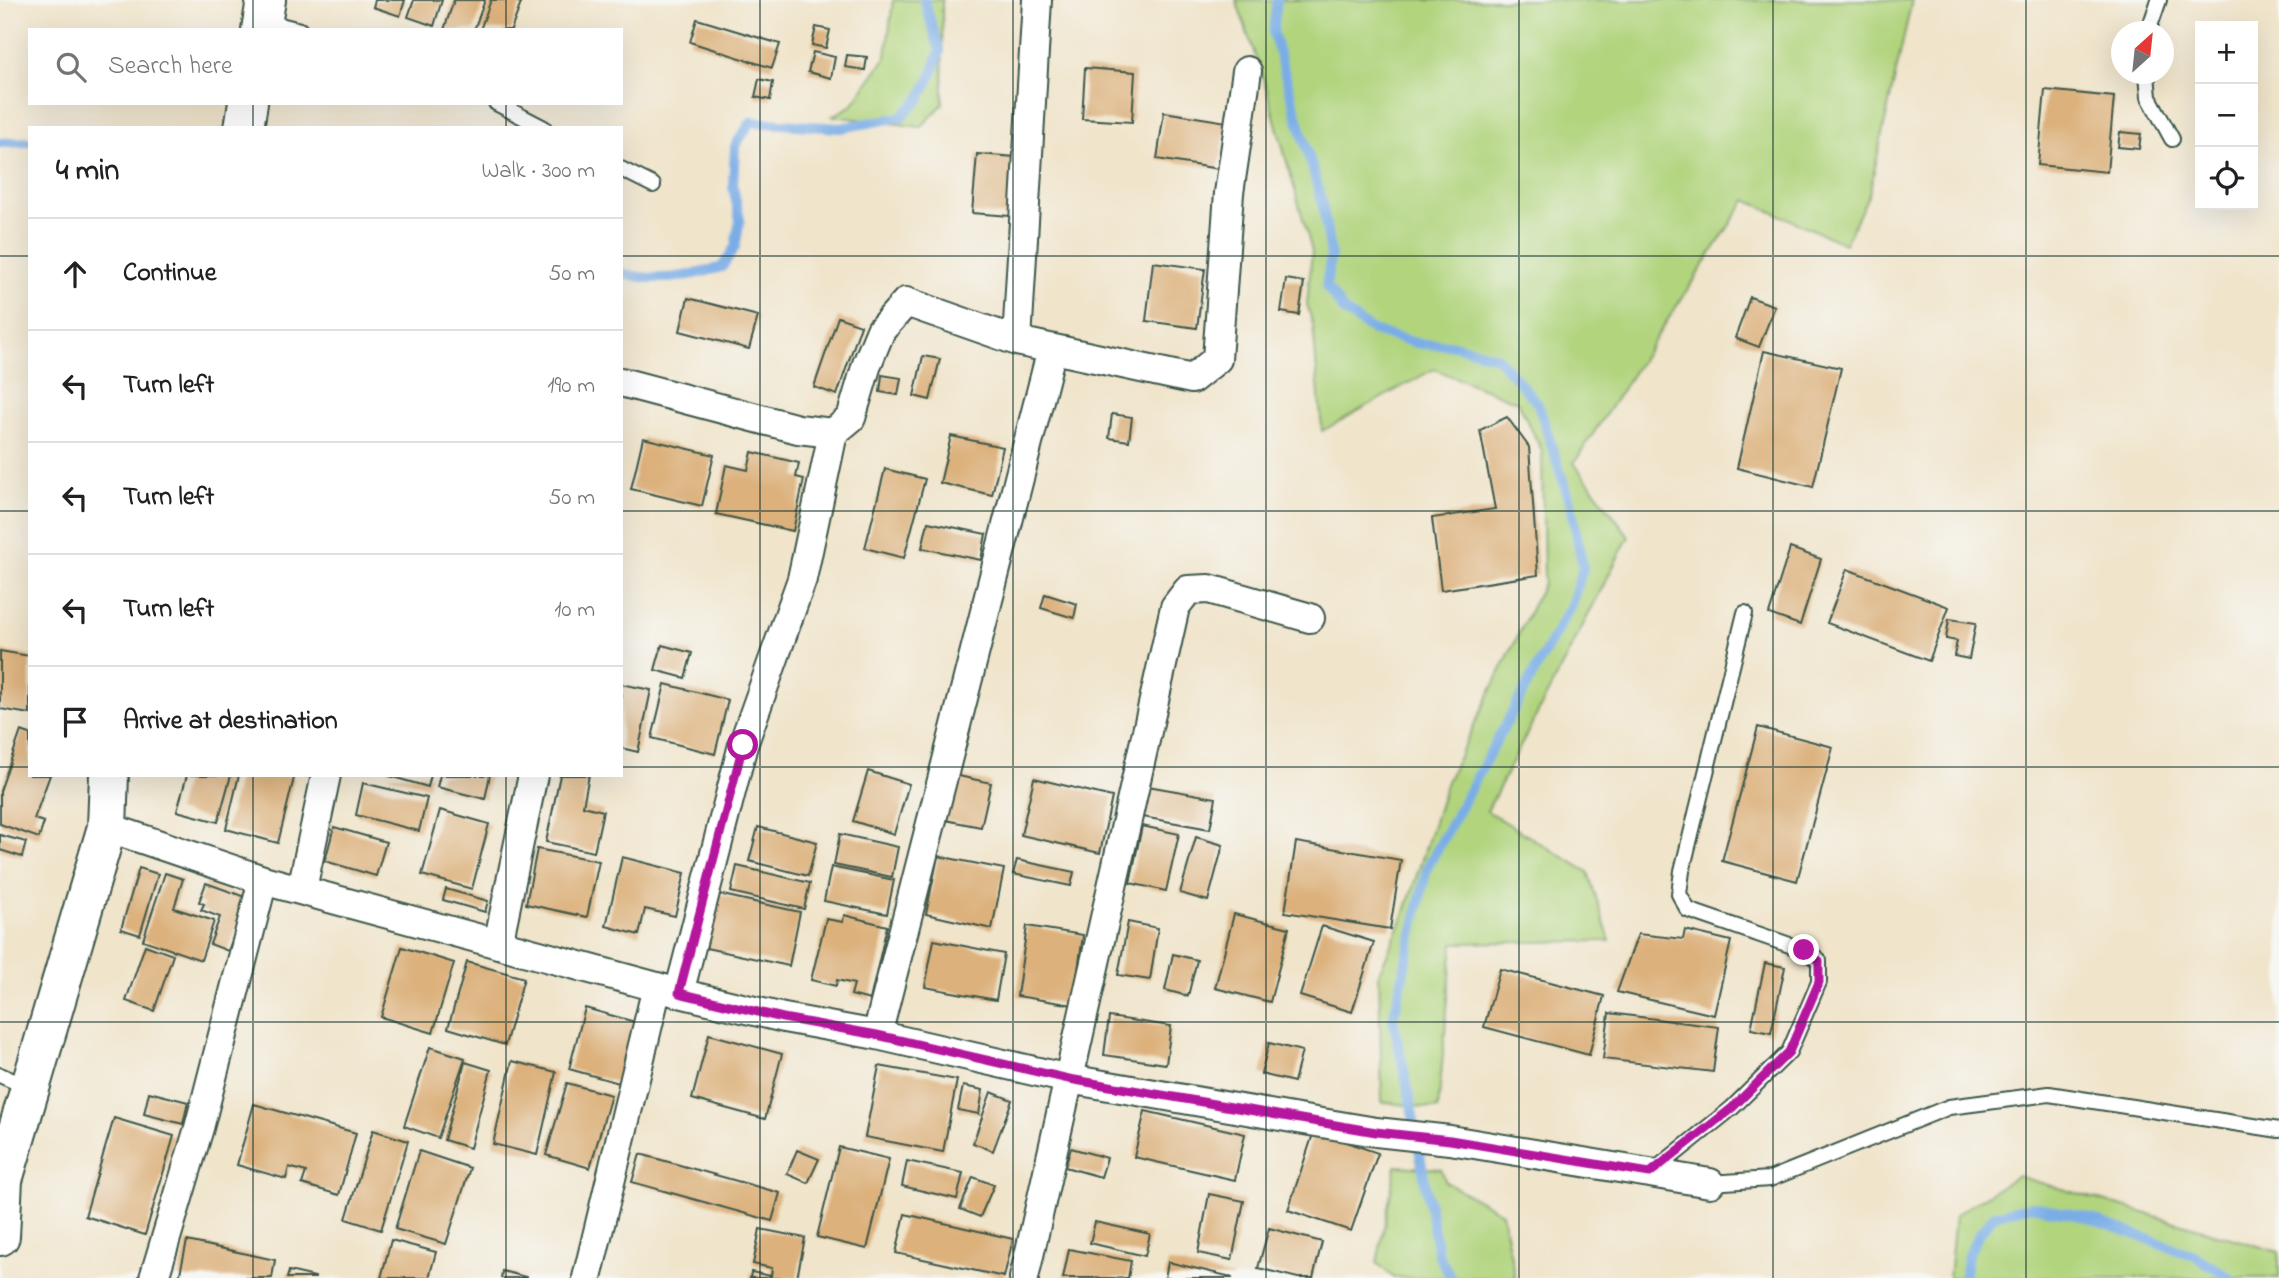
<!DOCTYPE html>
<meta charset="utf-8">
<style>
:root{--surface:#fff;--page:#f6f6f6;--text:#202124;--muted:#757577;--line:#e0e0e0}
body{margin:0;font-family:"Indie Flower",sans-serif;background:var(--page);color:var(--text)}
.controls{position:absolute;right:21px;top:21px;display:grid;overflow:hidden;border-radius:0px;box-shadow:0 7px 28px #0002}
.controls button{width:63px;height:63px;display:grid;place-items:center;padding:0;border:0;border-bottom:2px solid var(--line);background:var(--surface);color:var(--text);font:35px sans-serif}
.compass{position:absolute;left:2111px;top:21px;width:63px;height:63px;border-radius:50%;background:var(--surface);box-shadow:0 7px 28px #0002;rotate:27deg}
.stop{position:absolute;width:21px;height:21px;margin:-16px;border:5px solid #b5179e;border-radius:50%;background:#fff}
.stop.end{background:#b5179e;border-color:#fff;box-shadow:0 2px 7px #0008}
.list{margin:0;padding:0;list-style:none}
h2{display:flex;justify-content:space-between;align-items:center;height:91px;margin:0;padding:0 28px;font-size:30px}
h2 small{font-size:23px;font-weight:400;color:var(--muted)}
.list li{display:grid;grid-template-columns:46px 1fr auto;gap:21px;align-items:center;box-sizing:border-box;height:112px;padding:0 28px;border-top:2px solid var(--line)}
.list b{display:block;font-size:26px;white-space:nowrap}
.list em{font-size:23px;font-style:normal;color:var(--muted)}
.icon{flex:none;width:38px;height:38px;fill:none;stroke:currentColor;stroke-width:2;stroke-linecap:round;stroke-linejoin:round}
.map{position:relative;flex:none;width:2279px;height:1278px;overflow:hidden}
.search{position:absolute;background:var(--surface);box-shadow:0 7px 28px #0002;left:28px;top:28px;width:595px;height:77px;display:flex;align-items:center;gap:18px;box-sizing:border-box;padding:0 24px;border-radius:0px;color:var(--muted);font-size:26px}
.panel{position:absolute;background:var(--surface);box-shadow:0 7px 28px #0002;left:28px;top:126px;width:595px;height:651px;border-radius:0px}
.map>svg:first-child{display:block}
</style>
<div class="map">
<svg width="2279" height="1278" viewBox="0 0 2279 1278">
<rect width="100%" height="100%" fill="#f6f6f2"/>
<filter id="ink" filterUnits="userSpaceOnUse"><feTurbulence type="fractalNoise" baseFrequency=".0143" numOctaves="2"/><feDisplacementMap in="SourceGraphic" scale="14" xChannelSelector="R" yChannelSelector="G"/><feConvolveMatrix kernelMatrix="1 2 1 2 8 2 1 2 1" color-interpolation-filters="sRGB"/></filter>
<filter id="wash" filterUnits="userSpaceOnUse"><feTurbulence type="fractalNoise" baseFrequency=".00686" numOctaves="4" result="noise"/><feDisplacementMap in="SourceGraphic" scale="28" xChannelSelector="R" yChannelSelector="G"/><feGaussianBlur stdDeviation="1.57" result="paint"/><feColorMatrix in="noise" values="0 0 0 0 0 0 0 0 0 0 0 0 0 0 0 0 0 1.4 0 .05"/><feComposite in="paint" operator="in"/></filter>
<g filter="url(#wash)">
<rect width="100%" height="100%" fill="#f0e4ca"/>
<!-- green -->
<path fill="#b1d47d" stroke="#688858" stroke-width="2" d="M893,0H942L943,104L921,127L833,116L852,105L886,57Z
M1236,0H1912L1869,194L1845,244L1746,200L1574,463L1629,536L1487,811L1588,872L1610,941L1453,943L1438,1109L1382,1102L1379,973L1404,915L1447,781L1544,582L1542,451L1518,402L1434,369L1322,431L1313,325L1307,304L1312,251L1265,84Z
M1396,1166L1441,1169L1446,1182L1502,1213L1515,1278H1394L1377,1263Z
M2017,1176L2279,1252V1278H1949L1955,1215Z"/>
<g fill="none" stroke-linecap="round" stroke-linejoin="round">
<!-- stream -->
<path stroke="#7aade6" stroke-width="10" d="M1277,0L1273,33L1322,202L1331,255L1326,286L1344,311L1373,331L1420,344L1454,345L1497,357L1538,404L1571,505L1583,568L1571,605L1427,868L1393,1020L1409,1094L1438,1254L1451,1278
M0,143L30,142
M621,273C656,283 688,277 722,267L735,247L740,220L733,187L735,146L751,122L840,128L901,117L919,100L931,77L940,51L924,0
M1964,1278L1968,1254L1980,1233L1994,1215L2032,1206L2086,1217L2195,1256L2230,1278"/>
</g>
<g id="blocks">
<!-- building -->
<path fill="#dcb17b" d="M375,0H405L400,16L373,7Z
M414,0H442L434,26L408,17Z
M454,0H485L474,30H444Z
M491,0H513L521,3L511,30H480Z
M697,19L780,44L772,68L690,42Z
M816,27L830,30L826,48L812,45Z
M813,52L835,57L831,78L808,72Z
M847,55L867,57L865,70L845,67Z
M1085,68L1135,72L1132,122L1082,119Z
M759,79L773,82L770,100L755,97Z
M2045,90L2114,97L2107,172L2038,165Z
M1164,112L1227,122L1219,169L1157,159Z
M2120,132L2141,134L2139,149L2118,147Z
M977,154L1015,157L1010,216L972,213Z
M1153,262L1205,269L1197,328L1146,321Z
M1286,279L1304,282L1299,315L1281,312Z
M1750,297L1775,306L1759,347L1735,338Z
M688,298L758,316L749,349L680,331Z
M838,317L861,325L837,395L814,387Z
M1764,351L1841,368L1813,487L1737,468Z
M923,356L940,359L930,400L914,396Z
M882,375L901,378L898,395L880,392Z
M1112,414L1132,417L1129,441L1109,438Z
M1507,417L1529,447L1538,575L1441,590L1432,518L1495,509L1480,430Z
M951,436L1003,447L992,495L940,483Z
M643,438L714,455L702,506L631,489Z
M752,452L799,463L796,477L804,479L793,531L716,514L726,465L748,470Z
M885,469L925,479L904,558L865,548Z
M928,522L986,534L981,560L922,548Z
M1790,548L1821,559L1800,625L1769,614Z
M1847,569L1949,607L1929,661L1827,623Z
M1045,594L1077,604L1074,618L1041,608Z
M1949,619L1976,623L1969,659L1954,656L1957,641L1946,639Z
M662,645L692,653L685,678L655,670Z
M0,651L30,656V714L0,709Z
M621,684L651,690L638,752L621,748Z
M665,684L728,700L715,754L652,738Z
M1758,727L1833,747L1797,881L1722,861Z
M21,731L30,734V775H50L34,819L44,822L39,838L0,824V791Z
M868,771L909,784L894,834L853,821Z
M187,775H231L218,822L177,811Z
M239,775H285L294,778L278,843L226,829Z
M386,775H431L428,787Z
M440,775H490L485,799L437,787Z
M560,775H589L583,806L603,811L594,852L546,842Z
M954,775L991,783L981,827L945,820Z
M1034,778L1112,797L1100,853L1021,835Z
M363,783L427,798L419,831L356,815Z
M1142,785L1216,798L1210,829L1137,816Z
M440,810L489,824L472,889L422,875Z
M1142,826L1179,834L1166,891L1130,883Z
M334,827L386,842L376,876L325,861Z
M758,827L817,842L808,876L749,861Z
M840,834L898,847L892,877L834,865Z
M0,835L26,842L22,857L0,850Z
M1196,837L1223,845L1208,901L1180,893Z
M1296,842L1401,860L1390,929L1285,912Z
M537,849L599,861L587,917L526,904Z
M938,856L1004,869L992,929L926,914Z
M622,857L685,873L675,916L645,909L639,935L606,926Z
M1017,860L1074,872L1071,886L1013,874Z
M737,866L810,883L804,909L731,892Z
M831,867L894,880L887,914L824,901Z
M139,868L158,874L140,935L121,929Z
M165,873L183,879L174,908L214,921L201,960L143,940Z
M206,883L248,898L228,951L210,944L220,917L201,910L204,904L199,902Z
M446,889L488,901L485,912L443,900Z
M718,894L800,912L789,966L706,948Z
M1234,914L1289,928L1270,1002L1215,988Z
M844,915L887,926L870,1000L851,995L854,984L837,980L836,986L811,980L826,919L843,922Z
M1128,922L1158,928L1150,980L1118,975Z
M1027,926L1083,935L1073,1005L1017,996Z
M1322,926L1374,942L1352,1012L1300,996Z
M1685,930L1731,941L1714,1015L1617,992L1638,934L1683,939Z
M934,940L1004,954L996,1000L925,987Z
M145,945L173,955L154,1011L126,1001Z
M402,947L454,963L433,1033L381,1017Z
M1173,954L1197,960L1188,996L1165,990Z
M467,962L524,978L505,1045L448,1028Z
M1765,963L1785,967L1771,1033L1751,1029Z
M1500,969L1604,996L1589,1055L1484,1027Z
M585,1008L635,1022L619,1083L569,1069Z
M1609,1013L1719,1027L1713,1072L1603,1059Z
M1109,1017L1171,1026L1166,1064L1104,1055Z
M709,1034L782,1054L765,1119L692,1099Z
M1269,1043L1302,1051L1294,1082L1261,1074Z
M430,1047L465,1058L438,1138L404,1126Z
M512,1061L556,1072L537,1155L493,1144Z
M465,1062L491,1070L470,1148L444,1140Z
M879,1066L957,1080L943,1152L865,1137Z
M567,1083L611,1095L590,1168L546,1155Z
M963,1086L983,1090L979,1114L958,1110Z
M149,1092L188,1102L183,1124L144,1114Z
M991,1092L1012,1100L993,1151L973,1143Z
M254,1104L356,1133L339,1195L302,1184L306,1172L289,1167L286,1179L237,1165Z
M1145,1111L1245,1134L1235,1180L1134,1157Z
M114,1118L174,1136L145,1235L85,1216Z
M373,1130L408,1141L381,1230L346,1219Z
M1314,1131L1378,1153L1351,1231L1288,1210Z
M839,1147L889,1159L867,1249L817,1237Z
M1071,1148L1107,1158L1101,1177L1065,1167Z
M797,1150L819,1159L808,1183L787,1174Z
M419,1151L470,1168L446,1244L395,1229Z
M640,1154L780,1193L772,1221L632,1182Z
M907,1161L963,1173L957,1199L902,1186Z
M973,1177L994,1185L980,1217L960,1209Z
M1209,1194L1244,1201L1232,1260L1198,1253Z
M905,1214L1013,1239L1004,1277L896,1253Z
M1095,1222L1150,1234L1145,1256L1090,1243Z
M1269,1228L1322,1242L1313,1278H1298L1258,1268Z
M760,1229L805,1238L797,1278H750L751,1272L771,1276L772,1268L753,1264Z
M391,1240L436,1252L429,1278H381Z
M187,1241L275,1260L272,1278H179Z
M1069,1249L1131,1261L1128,1278H1063Z
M1168,1262L1232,1277V1278H1165Z
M289,1271L315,1277V1278H287Z
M502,1271L526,1277V1278H501Z"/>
</g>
</g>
<g filter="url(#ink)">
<use href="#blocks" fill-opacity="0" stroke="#3e564a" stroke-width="2"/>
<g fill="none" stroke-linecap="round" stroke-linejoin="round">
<defs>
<path id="lane" d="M264,21L300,30
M2148,32L2159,0
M2147,74L2149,97L2172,139
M496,103L544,128
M621,169L653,185
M0,1075L27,1087
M1651,1173L1732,1108L1789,1052L1819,982V961L1804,950L1688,910L1679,894L1682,871L1745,613
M1710,1183L1770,1179L1949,1107L2049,1094L2279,1130"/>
<path id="street" d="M1017,341L1037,0
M621,382L798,429L833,433L851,418L867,364L881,330L906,302L1017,341L1192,379L1217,359L1229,193L1247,71
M107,827L263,880L679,993L784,1018L877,1035L1069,1079L1298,1119L1376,1132L1450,1140L1710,1183
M302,889L326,775
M498,944L533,775
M679,993L743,745L802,579L833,433
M877,1035L1052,349
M154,1278L199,1128L263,880
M587,1278L657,987
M1024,1278L1175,607L1188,590L1209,589L1310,618"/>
<path id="secondary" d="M261,30L266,0
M244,128L248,103
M0,1236L3,1180L107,827L109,775"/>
</defs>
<!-- lane casing -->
<use href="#lane" stroke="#3e564a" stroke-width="18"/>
<!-- street casing -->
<use href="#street" stroke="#3e564a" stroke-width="32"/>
<!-- secondary casing -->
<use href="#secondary" stroke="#3e564a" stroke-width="42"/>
<!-- lane -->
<use href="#lane" stroke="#fff" stroke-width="14"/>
<!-- street -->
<use href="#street" stroke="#fff" stroke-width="28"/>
<!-- secondary -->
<use href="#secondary" stroke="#fff" stroke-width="38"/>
</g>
</g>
<g fill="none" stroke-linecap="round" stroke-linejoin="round" filter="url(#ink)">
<!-- route -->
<path stroke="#b5179e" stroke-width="9" d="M743,745L679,993L783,1018L877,1035L1069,1079L1376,1132L1450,1140L1650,1173L1732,1108L1789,1052L1819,982V961L1804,950"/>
</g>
<!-- grid -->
<path fill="none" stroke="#1f3d34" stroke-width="2" stroke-opacity="0.55" d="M253,0V30M506,0V30M760,0V1278M1013,0V1278M1266,0V1278M1519,0V1278M1773,0V1278M2026,0V1278M253,103V128M506,103V128M0,256H30M621,256H2279M0,511H30M621,511H2279M0,767H30M621,767H2279M253,775V1278M506,775V1278M0,1022H2279"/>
</svg>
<div class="controls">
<button>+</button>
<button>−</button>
<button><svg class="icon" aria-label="locate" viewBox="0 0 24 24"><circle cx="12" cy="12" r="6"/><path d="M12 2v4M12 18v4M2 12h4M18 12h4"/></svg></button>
</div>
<svg class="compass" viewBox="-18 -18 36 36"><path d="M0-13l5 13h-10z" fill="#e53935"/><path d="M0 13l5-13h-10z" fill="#757577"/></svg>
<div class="stop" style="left:743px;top:745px"></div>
<div class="stop end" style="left:1804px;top:950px"></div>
<div class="search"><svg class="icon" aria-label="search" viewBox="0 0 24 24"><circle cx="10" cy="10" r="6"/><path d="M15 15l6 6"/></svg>Search here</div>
<section class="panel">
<h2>4 min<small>Walk · 300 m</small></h2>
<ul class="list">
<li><svg class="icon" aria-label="ahead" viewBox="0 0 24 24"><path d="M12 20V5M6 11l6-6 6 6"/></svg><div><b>Continue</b></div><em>50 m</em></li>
<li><svg class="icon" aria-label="left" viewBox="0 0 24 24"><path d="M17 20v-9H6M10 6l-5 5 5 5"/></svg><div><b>Turn left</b></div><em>190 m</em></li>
<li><svg class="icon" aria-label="left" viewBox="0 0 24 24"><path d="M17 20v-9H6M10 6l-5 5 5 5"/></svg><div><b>Turn left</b></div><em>50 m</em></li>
<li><svg class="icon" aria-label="left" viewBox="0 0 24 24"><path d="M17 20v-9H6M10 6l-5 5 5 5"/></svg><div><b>Turn left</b></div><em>10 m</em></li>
<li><svg class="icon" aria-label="arrive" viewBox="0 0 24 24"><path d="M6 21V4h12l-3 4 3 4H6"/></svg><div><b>Arrive at destination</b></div></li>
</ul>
</section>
</div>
